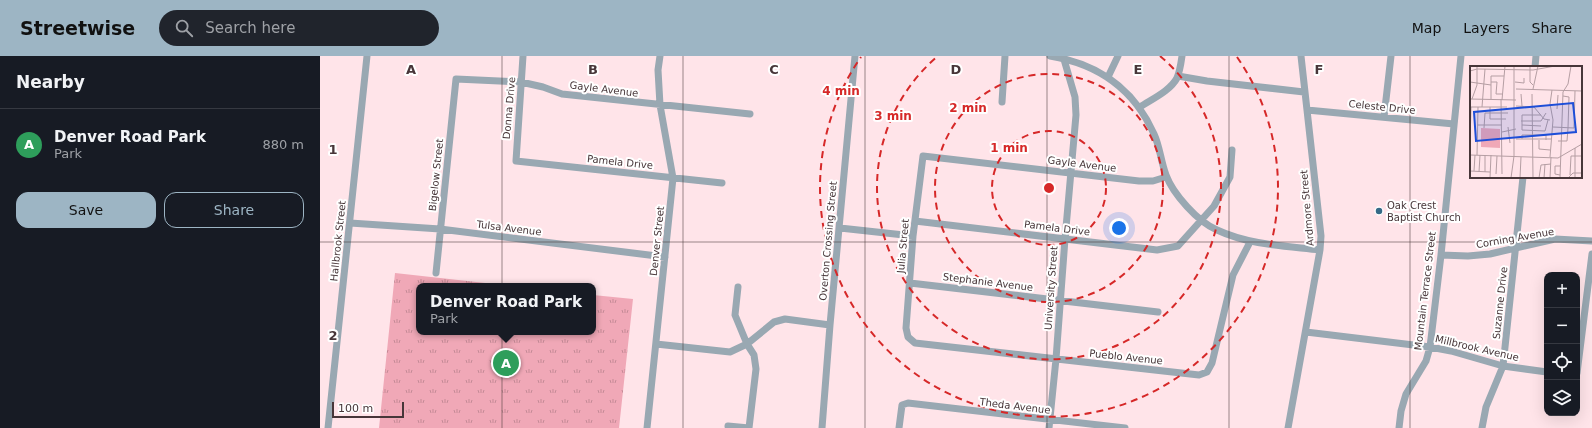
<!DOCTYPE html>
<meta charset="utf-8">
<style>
:root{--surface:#171b24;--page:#20242c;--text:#f1f3f6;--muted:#9ea1a6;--line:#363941;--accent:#9db5c4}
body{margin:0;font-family:"DejaVu Sans",sans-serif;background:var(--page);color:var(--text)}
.controls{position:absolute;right:12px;bottom:12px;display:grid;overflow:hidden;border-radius:8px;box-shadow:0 4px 16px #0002}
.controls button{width:36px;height:36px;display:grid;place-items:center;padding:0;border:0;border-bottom:1px solid var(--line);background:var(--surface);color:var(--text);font:20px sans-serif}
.scale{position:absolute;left:12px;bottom:10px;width:72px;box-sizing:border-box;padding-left:4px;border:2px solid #473639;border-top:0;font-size:11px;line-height:14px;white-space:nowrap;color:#473639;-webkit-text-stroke:3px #fff;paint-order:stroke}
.you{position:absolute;left:799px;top:172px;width:14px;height:14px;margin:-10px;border:3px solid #fff;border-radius:50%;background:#1a73e8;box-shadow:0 0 0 6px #1a73e833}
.badge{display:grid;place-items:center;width:26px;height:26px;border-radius:50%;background:var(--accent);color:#fff;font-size:13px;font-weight:700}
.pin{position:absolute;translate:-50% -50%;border:2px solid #fff;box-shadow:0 1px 4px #0006}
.popup{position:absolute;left:96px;top:227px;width:180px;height:52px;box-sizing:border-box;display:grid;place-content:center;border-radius:8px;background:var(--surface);filter:drop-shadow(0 1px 3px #0005);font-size:13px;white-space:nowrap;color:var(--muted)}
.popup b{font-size:15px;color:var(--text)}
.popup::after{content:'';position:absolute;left:50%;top:100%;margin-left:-8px;border:8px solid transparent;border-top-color:var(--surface)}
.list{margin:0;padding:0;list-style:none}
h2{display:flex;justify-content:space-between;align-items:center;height:52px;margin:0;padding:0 16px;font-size:17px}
h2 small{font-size:13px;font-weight:400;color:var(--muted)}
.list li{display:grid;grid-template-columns:26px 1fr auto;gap:12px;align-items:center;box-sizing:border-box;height:72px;padding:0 16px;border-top:1px solid var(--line)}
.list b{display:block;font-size:15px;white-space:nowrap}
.list p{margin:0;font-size:13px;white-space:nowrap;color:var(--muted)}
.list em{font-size:13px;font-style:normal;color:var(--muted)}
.actions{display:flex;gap:8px;padding:12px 16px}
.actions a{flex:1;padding:9px 0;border:1px solid var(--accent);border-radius:12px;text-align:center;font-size:14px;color:var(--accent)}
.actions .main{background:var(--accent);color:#111}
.icon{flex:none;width:22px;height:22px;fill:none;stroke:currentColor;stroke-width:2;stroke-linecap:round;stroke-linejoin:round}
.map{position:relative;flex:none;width:1272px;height:372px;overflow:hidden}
header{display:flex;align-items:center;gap:24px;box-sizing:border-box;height:56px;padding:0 20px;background:var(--accent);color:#111}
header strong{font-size:19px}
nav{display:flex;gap:22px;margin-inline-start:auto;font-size:14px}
.search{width:280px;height:36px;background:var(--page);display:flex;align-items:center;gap:10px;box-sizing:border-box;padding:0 14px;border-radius:22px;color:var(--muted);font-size:15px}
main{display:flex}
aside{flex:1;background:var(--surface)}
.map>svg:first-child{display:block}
</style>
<header>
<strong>Streetwise</strong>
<div class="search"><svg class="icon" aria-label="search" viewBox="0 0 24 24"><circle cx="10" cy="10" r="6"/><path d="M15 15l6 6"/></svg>Search here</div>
<nav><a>Map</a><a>Layers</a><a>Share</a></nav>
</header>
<main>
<aside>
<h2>Nearby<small></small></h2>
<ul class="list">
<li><span class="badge" style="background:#2e9e5b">A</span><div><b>Denver Road Park</b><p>Park</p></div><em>880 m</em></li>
</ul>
<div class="actions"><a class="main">Save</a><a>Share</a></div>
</aside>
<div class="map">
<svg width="1272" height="372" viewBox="0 0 1272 372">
<defs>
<pattern id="park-tufts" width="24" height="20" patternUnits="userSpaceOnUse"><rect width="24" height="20" fill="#f0a8b7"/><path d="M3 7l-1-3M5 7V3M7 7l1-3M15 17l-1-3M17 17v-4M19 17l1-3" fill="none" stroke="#c48a96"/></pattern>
</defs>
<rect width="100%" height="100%" fill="#ffe4e9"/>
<!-- park -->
<path fill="url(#park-tufts)" d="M75,217L193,230H99V276H273V239L313,243L299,372H59Z"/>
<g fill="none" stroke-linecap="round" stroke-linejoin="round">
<!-- minor -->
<path stroke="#99a8b2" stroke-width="7" d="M203,0L196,105L402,127
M730,0C779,8 814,33 834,78C840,91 841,106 846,119C853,138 878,166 897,174C929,189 966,190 1000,194
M1215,11L1216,0
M858,20L887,25L984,36
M788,21L798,0
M682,46L685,0
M820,51C832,43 850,35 857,22C860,15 861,7 862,0
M987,54L1134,68
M1064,61L1071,0
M846,121L833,125H819L603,100L593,180L586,272L588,281L595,287L879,319L887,316L892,307L913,219L930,186
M595,165L837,194L858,190L894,150L910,121L912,94
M30,167L120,173L345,201
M520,172L593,180
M1121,199L1148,200L1170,198L1235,183L1272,185
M116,217L136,23L201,26L223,31L242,38L430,58
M590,227L838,256
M418,231L415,259L427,288L434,299L436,313L429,372
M986,276L1110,291L1131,295L1183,310L1227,316
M336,288L410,296L427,288L454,266L465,263L510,269
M1257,317L1272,198
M408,370L429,372
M8,372L47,0
M327,372L353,122L340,49L338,14L340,0
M502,372L510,269L535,0
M579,372L582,349L588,347L805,372
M729,372L736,303L745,183L756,59L755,41L743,0
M968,372L1000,194L1001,180L981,0
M1079,372L1081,355L1086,338L1106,305L1110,291L1121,199L1141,0
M1162,372L1166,351L1183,310L1203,121"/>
</g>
<!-- grid -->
<path fill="none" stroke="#473639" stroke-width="1" stroke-opacity="0.55" d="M182,0V372M363,0V372M545,0V372M727,0V372M909,0V372M1090,0V372M0,186H1272"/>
<!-- distance rings -->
<g fill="none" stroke="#d62828" stroke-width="2" stroke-dasharray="7 5">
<circle cx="729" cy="132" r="57"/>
<circle cx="729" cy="132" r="114"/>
<path d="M840 0A172 172 0 1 1 618 0"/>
<path d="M917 1A229 229 0 1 1 541 1"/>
</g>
<!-- markers -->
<circle fill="#366a87" stroke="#fff" stroke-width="1.5" cx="1059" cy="155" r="4"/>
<g text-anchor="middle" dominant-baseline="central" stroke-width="4" stroke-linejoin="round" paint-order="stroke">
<!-- street labels -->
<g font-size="10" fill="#473639" stroke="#fff">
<text transform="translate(284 33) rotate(7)">Gayle Avenue</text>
<text transform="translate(1062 51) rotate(6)">Celeste Drive</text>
<text transform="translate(189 52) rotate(-85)">Donna Drive</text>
<text transform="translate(300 106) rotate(6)">Pamela Drive</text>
<text transform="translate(762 108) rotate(7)">Gayle Avenue</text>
<text transform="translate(116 119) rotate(-84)">Bigelow Street</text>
<text transform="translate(987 152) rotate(-95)">Ardmore Street</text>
<text transform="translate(189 172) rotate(7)">Tulsa Avenue</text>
<text transform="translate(737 172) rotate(7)">Pamela Drive</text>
<text transform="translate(1195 182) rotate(-10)">Corning Avenue</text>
<text transform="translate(18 185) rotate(-84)">Hallbrook Street</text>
<text transform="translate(337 185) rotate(-84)">Denver Street</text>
<text transform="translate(508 185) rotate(-85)">Overton Crossing Street</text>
<text transform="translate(583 190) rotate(-85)">Julia Street</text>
<text transform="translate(668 226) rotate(7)">Stephanie Avenue</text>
<text transform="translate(731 232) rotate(-86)">University Street</text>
<text transform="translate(1105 235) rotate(-83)">Mountain Terrace Street</text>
<text transform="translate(1180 247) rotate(-84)">Suzanne Drive</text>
<text transform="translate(1157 292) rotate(13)">Millbrook Avenue</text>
<text transform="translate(806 301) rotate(6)">Pueblo Avenue</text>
<text transform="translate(695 350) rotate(7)">Theda Avenue</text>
</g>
<!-- poi labels -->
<g font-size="10" fill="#473639" stroke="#fff" text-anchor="start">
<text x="1067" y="149">Oak Crest<tspan x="1067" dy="12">Baptist Church</tspan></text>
</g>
</g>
<!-- overview -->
<g transform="translate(1150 10)">
<rect width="112" height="112" fill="#ffe4e9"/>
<path d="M11,62L30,63V82L11,81Z" fill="#f0a8b7"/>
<path fill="none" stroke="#b59ea3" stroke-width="1" d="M60,0V16L63,19M112,0V77M0,5L7,3L63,4L85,0M0,16L21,19M21,16H27L26,28H32M45,16L54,17V12M46,23L112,25M63,23L68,0M51,28L52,40M62,28L63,112M0,33L46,34M2,33L7,19V0M21,33V10H34M31,33L32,108M32,34L35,0M46,40L64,41L74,53L80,54M0,41H37M12,41L15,3M20,41V53H36M87,43L88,29M71,49H52V64L75,65L78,54M51,55H71L76,47M7,59H32M52,59L71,60M38,61L40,77M83,61L104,62L105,25M14,62L15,47H38M32,66L46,63M46,73H81M52,73V69H76V74M69,74V83L80,84M0,75L1,41M88,75H97L98,62L99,31L93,30M0,89L88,92L112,78M7,89L8,41M44,90V0M80,91L83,54L80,38L82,24M0,105L20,106M4,105L5,89M9,106L10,89M15,106V89M26,108L27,90M90,109L85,108V100H90M100,109L101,90H112M20,112L21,89M41,112L44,90M50,112L51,91M69,112L71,99L81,98M74,112L75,98M80,112L81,91M90,112L93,26L98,18L101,0M98,112L103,107H112M105,112V82"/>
<path fill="#1d4ed8" fill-opacity="0.15" stroke="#1d4ed8" stroke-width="2" d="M103,37L106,66L6,75L4,46Z"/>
<rect width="112" height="112" fill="none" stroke="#473639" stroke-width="2"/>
</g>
<g font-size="13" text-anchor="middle" font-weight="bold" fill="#473639" stroke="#fff" stroke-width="4" stroke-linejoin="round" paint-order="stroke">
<text x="91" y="18">A</text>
<text x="273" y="18">B</text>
<text x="454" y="18">C</text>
<text x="636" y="18">D</text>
<text x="818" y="18">E</text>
<text x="999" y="18">F</text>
<text x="13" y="98">1</text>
<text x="13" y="284">2</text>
</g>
<circle cx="729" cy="132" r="6" fill="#d62828" stroke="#fff" stroke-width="2"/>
<g font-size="12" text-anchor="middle" font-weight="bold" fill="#d62828" stroke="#fff" stroke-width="4" stroke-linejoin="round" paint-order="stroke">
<text x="521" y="39">4 min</text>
<text x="648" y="56">2 min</text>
<text x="573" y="64">3 min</text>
<text x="689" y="96">1 min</text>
</g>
</svg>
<div class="controls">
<button>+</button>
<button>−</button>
<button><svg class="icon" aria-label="locate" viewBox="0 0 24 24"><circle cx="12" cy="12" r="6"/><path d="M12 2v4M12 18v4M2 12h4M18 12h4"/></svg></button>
<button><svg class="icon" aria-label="layers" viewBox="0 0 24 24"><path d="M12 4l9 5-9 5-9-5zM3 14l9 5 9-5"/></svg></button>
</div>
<div class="scale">100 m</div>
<div class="you"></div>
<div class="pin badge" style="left:186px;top:307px;background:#2e9e5b">A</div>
<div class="popup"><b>Denver Road Park</b>Park</div>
</div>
</main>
